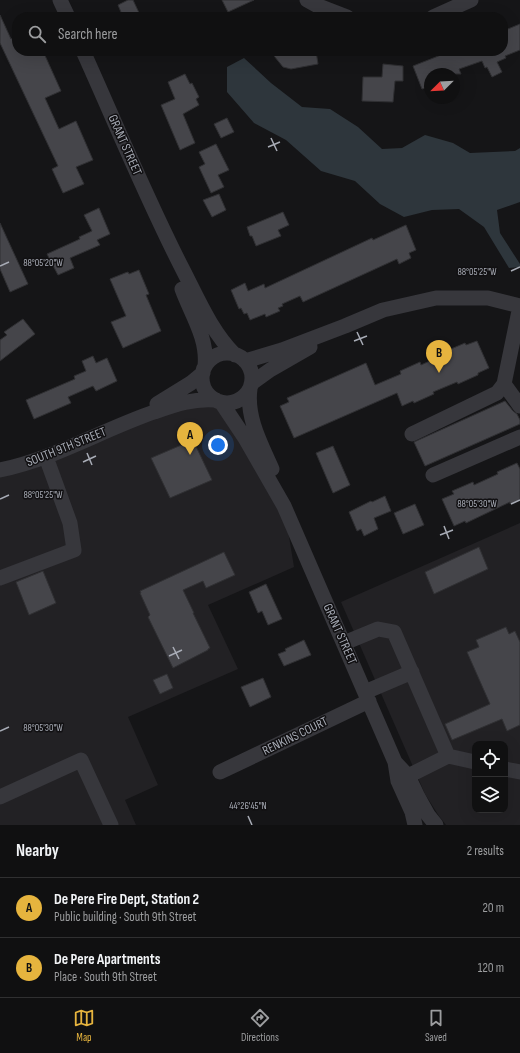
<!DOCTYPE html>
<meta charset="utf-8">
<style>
:root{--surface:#101011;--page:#19191a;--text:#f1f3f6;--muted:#9c9d9f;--line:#303031;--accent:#e6b43e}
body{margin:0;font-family:"Sofia Sans Condensed",sans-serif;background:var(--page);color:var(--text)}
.controls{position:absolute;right:12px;bottom:12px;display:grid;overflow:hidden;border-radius:8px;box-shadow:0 4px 16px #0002}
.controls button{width:36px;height:36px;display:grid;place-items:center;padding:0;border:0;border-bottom:1px solid var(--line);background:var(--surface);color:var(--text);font:20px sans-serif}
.compass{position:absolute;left:424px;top:68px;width:36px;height:36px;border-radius:50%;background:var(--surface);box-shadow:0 4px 16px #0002;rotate:246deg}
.you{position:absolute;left:218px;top:445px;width:14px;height:14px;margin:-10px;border:3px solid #fff;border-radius:50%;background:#1a73e8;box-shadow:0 0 0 6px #1a73e833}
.badge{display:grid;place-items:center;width:26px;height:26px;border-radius:50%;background:var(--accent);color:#111;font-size:13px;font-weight:700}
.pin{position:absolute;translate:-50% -33px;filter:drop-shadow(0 1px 2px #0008)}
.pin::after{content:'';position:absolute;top:21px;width:14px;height:12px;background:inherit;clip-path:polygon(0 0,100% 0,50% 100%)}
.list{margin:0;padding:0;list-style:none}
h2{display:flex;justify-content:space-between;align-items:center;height:52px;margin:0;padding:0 16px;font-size:17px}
h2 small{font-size:13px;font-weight:400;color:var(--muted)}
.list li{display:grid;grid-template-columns:26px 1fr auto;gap:12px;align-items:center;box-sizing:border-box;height:60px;padding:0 16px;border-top:1px solid var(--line)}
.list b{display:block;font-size:15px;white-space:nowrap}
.list p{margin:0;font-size:13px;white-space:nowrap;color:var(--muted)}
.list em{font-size:13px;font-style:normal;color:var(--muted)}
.icon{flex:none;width:22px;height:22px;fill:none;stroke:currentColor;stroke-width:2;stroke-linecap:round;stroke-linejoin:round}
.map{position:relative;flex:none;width:520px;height:825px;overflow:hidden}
.search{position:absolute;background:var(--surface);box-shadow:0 4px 16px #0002;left:12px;right:12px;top:12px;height:44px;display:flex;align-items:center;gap:10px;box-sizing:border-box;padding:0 14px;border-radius:16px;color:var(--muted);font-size:15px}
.sheet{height:172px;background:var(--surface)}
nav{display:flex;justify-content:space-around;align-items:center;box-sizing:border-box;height:56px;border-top:1px solid var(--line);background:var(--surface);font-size:11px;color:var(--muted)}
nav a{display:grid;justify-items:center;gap:2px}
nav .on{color:var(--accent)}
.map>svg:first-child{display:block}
</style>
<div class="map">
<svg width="520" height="825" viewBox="0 0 520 825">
<rect width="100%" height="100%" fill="#151517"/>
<!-- built -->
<path fill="#222124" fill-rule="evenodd" d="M198,399L234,415L284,506L294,567L208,605L238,669L128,717L158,785L125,800L136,825H0V470Z
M520,523V825H446L439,816L425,794L341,602ZM475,744H505V810H475Z"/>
<!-- water -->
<path fill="#2e363c" d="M244,58L271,83L302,107L330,109L358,127L382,149L402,148L425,135L453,143L470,153L515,151L520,148V202L497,210L500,233L520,264V267L509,268L484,227L459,209L432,210L404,217L380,204L355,181L321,171L286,140L254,123L227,92V67Z"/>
<!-- building -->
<path fill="#45454a" stroke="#303033" d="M128,0H133L141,17H123L118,5Z
M222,0H254L228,12Z
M0,15L11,39L17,36V51H43L61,91L45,98L59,129L76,121L93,160L76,167L84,184L63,193L52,169L58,166L0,43Z
M520,24V50L505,56L506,58L497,62L502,72L492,77L487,67L485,68L482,61L459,69L461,74H430V86L422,89L413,66L451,51H503V31Z
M270,51H316L318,64L291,69L283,67Z
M383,64L403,66V81H395L393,102L362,101L363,77H382Z
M185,74L190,84L192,83L199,97L196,99L199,105L183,114L195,143L180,150L161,105L175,99L168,82Z
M227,118L234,132L221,138L214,124Z
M216,144L229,170L218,175L224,187L211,193L199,167L205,164L199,152Z
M219,194L226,210L212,217L203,200Z
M99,208L110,234L97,240L100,245L70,258L74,268L58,275L47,254L80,239L79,237L92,231L84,215Z
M283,212L289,225L278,230L281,236L256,246L252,236H250L247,227Z
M0,223L28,284L10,292L0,269Z
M406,225L416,250L409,253L411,258L399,264L397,259L303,302L300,296L282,304L283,306L278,308L280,311L266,317L265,314L250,320L247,313L244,314L241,308L239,309L231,290L245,283L248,291L264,284L265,288L372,238L373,240Z
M139,270L149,294L146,295L161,331L123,348L111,322L126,316L110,279L125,273L128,272L129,274Z
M23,319L35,334L0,361V340L7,335L4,332Z
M477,341L489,368L478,373V375L458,384L457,382L433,392L434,394L414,403L413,401L402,406L397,393L294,438L280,406L289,402L287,398L366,363L375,385L401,374L400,371L420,362L421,365L445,354L444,352L465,343L466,345Z
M93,356L96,363L107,358L117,381L96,391L93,386L68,397L71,403L34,419L26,400L75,379L74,376L86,371L82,361Z
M505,401L513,411L517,414L520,420V424L425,466L414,442Z
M193,440L212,480L170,498L151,458Z
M333,446L350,485L333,493L316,453Z
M517,463L520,469V500L510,504V502L466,523L465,521L454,526L442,499L454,494L452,491L473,482L474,485L498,474L497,472Z
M385,496L391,511L374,518L378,529L364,536L361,529L357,531L349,512L371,501L372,502Z
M415,504L424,525L403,534L394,513Z
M479,547L488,569L434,594L425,572Z
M224,552L235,575L206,588L203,581L183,590L194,613H193L210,648L208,649V650L173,668L148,617L150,615L140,593H141L140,591Z
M43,571L56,603L29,615L16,582Z
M266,584L282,619L268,625L262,611L258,613L249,592Z
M506,627L509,634L515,631L520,642V725L507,731L502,719L452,740L445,724L490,704L467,652L479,647L476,640Z
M304,640L311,655L284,666L278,654L286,651L285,649Z
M167,674L173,688L160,694L153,680Z
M263,678L271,697L250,707L241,687Z"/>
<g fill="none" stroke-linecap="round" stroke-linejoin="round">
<!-- minor -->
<path stroke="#37373c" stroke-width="15" d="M60,0L68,17
M307,0L316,5L347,17
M433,17L471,0
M83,51C116,124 146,198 183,270C198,299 211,331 235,355
M182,289C191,314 208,338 205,366
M202 378a25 25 0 1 1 50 0a25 25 0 1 1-50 0Z
M245,361L282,350L345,326L383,310L436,298H488L520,306
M252,383L270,370L310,347
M504,384L520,406
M250,389C246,417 261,444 272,469
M221,402L245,438L284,506L395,762L398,781L412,812L415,825
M157,404L191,383L203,373
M412,434L497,393L504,384L520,306
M0,470C54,459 102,430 154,412C174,405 193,398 216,400
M433,475L520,437
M0,578L74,550L70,523L46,457
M344,643L378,629L394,632L448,756
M365,692L412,672
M395,762L408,776L418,797L428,815L436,825
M505,769L520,772
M220,772L369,701
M408,776L448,756L475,762
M0,797L81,760L111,825"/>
</g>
<!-- ticks -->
<path fill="none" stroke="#a8acb6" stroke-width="1.5" d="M271,138L277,151M268,147L280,142M0,266L9,262M511,271L520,267M357,332L363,345M354,341L367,336M87,453L92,465M83,462L96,456M0,499L9,495M511,504L520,500M444,526L449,539M440,535L453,530M173,647L179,659M169,656L182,650M0,731L9,727M248,816L252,825"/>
<g text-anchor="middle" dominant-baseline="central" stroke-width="3" stroke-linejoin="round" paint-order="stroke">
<!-- street labels -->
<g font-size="13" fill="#a8acb6" stroke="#111012">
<text transform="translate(125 145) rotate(66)">GRANT STREET</text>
<text transform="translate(66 447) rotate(-22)">SOUTH 9TH STREET</text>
<text transform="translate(340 634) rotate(66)">GRANT STREET</text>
<text transform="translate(295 736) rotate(-26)">RENKINS COURT</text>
</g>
</g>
<g font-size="10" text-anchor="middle" fill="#a8acb6" stroke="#111012" stroke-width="3" stroke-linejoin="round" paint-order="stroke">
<text x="43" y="266">88°05'20"W</text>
<text x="477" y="275">88°05'25"W</text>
<text x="43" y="498">88°05'25"W</text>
<text x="477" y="507">88°05'30"W</text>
<text x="43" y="731">88°05'30"W</text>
<text x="248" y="809">44°26'45"N</text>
</g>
</svg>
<div class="controls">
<button><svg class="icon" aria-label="locate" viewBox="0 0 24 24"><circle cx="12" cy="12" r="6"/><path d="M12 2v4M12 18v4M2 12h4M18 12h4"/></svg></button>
<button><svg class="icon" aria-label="layers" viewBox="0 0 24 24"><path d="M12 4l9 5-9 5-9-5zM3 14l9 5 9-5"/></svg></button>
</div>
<svg class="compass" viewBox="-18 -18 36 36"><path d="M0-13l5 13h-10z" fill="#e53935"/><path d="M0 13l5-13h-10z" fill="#9c9d9f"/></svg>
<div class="you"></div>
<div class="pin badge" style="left:190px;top:455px">A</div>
<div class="pin badge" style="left:439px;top:373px">B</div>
<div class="search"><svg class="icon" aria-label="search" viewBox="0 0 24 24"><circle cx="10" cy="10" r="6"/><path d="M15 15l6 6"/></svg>Search here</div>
</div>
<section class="sheet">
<h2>Nearby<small>2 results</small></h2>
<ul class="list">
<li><span class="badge">A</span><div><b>De Pere Fire Dept, Station 2</b><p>Public building · South 9th Street</p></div><em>20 m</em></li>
<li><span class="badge">B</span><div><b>De Pere Apartments</b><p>Place · South 9th Street</p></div><em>120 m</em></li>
</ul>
</section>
<nav>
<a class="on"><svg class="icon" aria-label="map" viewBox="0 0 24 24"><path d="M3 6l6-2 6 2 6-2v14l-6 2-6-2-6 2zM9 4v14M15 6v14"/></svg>Map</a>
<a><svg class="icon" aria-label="directions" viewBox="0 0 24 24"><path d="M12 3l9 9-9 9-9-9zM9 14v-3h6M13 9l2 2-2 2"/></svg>Directions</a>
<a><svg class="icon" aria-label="saved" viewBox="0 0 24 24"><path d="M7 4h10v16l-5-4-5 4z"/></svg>Saved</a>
</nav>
